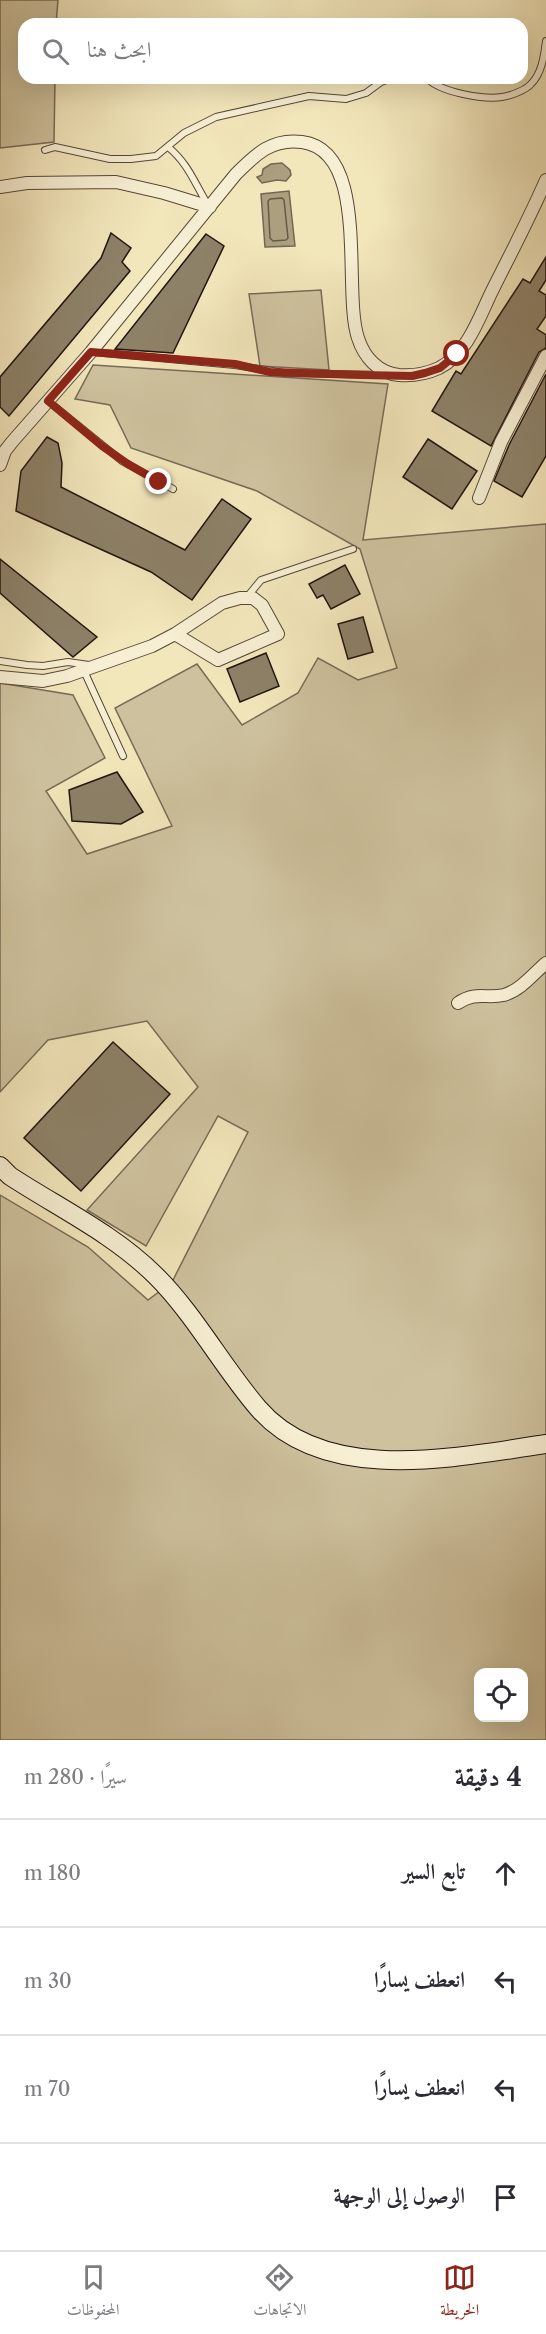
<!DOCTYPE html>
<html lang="ar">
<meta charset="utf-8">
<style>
:root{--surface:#fff;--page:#f2f2f3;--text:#2b2b33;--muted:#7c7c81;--line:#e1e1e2;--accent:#8f2418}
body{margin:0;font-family:"Libre Caslon Text",Amiri,serif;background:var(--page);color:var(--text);direction:rtl}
.controls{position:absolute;right:18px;bottom:18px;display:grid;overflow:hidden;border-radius:12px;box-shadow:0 6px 24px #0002}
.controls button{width:54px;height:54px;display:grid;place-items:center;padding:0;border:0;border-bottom:2px solid var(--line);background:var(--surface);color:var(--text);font:30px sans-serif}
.stop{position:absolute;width:18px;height:18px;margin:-14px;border:4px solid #8f2418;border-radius:50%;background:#fff}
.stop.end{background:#8f2418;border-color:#fff;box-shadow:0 2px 6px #0008}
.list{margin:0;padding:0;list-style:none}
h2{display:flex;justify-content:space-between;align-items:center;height:78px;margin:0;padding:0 24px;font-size:26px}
h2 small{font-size:20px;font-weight:400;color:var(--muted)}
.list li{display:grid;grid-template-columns:39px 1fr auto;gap:18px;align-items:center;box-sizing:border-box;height:108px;padding:0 24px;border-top:2px solid var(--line)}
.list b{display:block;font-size:22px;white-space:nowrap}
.list em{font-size:20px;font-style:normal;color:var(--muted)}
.icon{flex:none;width:33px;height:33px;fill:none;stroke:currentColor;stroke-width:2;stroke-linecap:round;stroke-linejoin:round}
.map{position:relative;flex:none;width:546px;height:1740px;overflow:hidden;direction:ltr}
.search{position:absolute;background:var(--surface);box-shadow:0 6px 24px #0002;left:18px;right:18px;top:18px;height:66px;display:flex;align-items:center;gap:15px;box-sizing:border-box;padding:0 21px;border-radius:18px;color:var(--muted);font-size:22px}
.sheet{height:510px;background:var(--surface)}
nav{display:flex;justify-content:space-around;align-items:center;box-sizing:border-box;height:84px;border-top:2px solid var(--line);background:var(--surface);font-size:16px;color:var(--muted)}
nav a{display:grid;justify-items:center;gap:3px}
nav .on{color:var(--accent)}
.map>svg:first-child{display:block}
</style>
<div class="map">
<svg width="546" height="1740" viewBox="0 0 546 1740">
<rect width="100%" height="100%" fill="#f2e6bb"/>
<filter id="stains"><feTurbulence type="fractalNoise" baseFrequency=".00333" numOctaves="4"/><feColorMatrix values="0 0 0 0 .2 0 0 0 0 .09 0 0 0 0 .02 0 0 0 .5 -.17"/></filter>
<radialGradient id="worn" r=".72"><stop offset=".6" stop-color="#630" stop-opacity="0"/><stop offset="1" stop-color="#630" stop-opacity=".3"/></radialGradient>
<!-- green -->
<path fill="#cec29e" stroke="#776b56" stroke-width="1.5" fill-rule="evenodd" d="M0,0H58L56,24H24V78H55L54,142L0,148Z
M321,290L329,370L260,366L249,294Z
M93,365L388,384L363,540L546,524V1740H0V1195L88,1247L148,1300L172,1282L248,1132L218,1116L146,1246L87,1210L198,1087L147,1021L48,1040L0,1092V683L73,695L105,758L46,791L87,854L172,826L115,708L197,664L242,725L298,693L318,658L358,680L397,668L360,549L257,491L131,448L110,405L75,399ZM478,1672H524V1718H478Z"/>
<!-- water -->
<path fill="#ab9f80" stroke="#736752" stroke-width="1.5" d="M282,163L290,170L291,175L286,181L277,180L262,183L257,177L262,175L263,169L271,164Z
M289,191L295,246L265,247L261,194Z"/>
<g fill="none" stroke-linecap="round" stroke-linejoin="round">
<!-- shore -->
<path stroke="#665a47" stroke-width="1.5" d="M282,198L284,200L288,238L286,240L273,241L270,238L268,201L270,199Z"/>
</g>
<!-- building -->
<path fill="#8d8168" stroke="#20140e" stroke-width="1.5" d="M111,233L131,248L122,262L130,271L9,416L0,407V377L101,258Z
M206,234L224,246L173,353L115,349Z
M546,257V280L539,291L546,295V316L537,329L546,335V348L539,352L491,446L432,411L456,371L461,374L523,279L530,283Z
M546,374V456L522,497L494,481L509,445Z
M47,437L58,443L62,463L61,487L185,550L222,499L251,519L192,600L151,572L16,511L21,471Z
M428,439L477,471L452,509L403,477Z
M0,559L97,637L73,657L0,593Z
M345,565L360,594L331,609L323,595L317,598L309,584Z
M363,617L373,652L348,659L338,624Z
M266,653L279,686L240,702L227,669Z
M117,772L143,812L121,824L72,821L69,790Z
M113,1042L170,1094L81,1191L24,1138Z"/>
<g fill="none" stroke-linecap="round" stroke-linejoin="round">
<defs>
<path id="lane" d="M427,78C439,92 484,100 502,97C510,96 526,90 531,84C542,73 544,56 546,41
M168,147C188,163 195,184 208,205
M45,150L55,147L110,159H131L156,156L184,133L216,117L309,96L346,99L366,93L381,82L392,78
M93,352L235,365L284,373L387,375
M48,401L122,461L173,489
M247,597L261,580L353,549
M0,661L27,665L43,666L68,662L89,665
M84,671L123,756"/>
<path id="street" d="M0,187L27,183L116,182L164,193L210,207
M0,465L5,451L12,442L91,352L236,174C256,154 272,138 302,142C371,151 342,291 358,338C364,357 378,373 399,375C413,376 426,374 439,368C469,353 480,314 494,287C512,251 530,217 546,180
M479,498L501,442L546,356
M0,677L43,681L67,676L152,646L175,634L222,603L240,598H253L262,605L278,634L218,660L175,634
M458,1003C476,991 486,999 504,995C521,990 533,974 546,963"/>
<path id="secondary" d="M0,1166L10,1176C59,1208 114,1234 156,1276C195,1315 222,1366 258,1408C325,1486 457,1457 546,1444"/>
</defs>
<!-- lane casing -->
<use href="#lane" stroke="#544839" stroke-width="8"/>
<!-- street casing -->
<use href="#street" stroke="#544839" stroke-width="14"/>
<!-- secondary casing -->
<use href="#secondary" stroke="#20140e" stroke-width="20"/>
<!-- lane -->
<use href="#lane" stroke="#f7efd3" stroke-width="6"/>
<!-- street -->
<use href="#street" stroke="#f7efd3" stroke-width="12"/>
<!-- secondary -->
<use href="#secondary" stroke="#f7efd3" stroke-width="18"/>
</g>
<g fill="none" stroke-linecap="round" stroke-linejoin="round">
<!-- route -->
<path stroke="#8f2418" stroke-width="8" d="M159,482L128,464L102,446L48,401L91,352L235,364L270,372L361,375L412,376L425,373L440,368L457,354"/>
</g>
<rect width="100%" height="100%" filter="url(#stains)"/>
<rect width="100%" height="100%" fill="url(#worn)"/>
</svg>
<div class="controls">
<button><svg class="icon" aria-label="locate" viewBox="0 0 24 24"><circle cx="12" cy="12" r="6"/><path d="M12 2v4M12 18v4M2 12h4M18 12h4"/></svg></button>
</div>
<div class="stop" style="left:457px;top:354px"></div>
<div class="stop end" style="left:159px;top:482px"></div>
<div class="search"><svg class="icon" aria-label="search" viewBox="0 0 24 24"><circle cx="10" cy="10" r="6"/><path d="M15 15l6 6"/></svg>ابحث هنا</div>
</div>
<section class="sheet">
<h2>4 دقيقة<small>سيرًا · 280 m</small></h2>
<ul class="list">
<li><svg class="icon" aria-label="ahead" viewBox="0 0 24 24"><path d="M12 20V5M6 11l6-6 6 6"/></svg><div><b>تابع السير</b></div><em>180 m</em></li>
<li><svg class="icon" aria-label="left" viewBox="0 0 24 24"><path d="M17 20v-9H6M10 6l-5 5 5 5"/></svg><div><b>انعطف يسارًا</b></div><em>30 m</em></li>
<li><svg class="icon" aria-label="left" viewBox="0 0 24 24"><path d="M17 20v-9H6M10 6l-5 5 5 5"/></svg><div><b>انعطف يسارًا</b></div><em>70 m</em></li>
<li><svg class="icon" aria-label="arrive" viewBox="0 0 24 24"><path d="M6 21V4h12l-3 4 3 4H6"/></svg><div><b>الوصول إلى الوجهة</b></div></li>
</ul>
</section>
<nav>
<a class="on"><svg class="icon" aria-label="map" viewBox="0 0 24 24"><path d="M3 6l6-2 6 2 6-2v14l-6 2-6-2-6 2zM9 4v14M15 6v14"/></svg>الخريطة</a>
<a><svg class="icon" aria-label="directions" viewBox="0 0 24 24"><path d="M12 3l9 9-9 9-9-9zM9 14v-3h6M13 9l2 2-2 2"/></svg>الاتجاهات</a>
<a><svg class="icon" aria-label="saved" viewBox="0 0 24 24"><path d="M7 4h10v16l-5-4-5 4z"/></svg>المحفوظات</a>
</nav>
